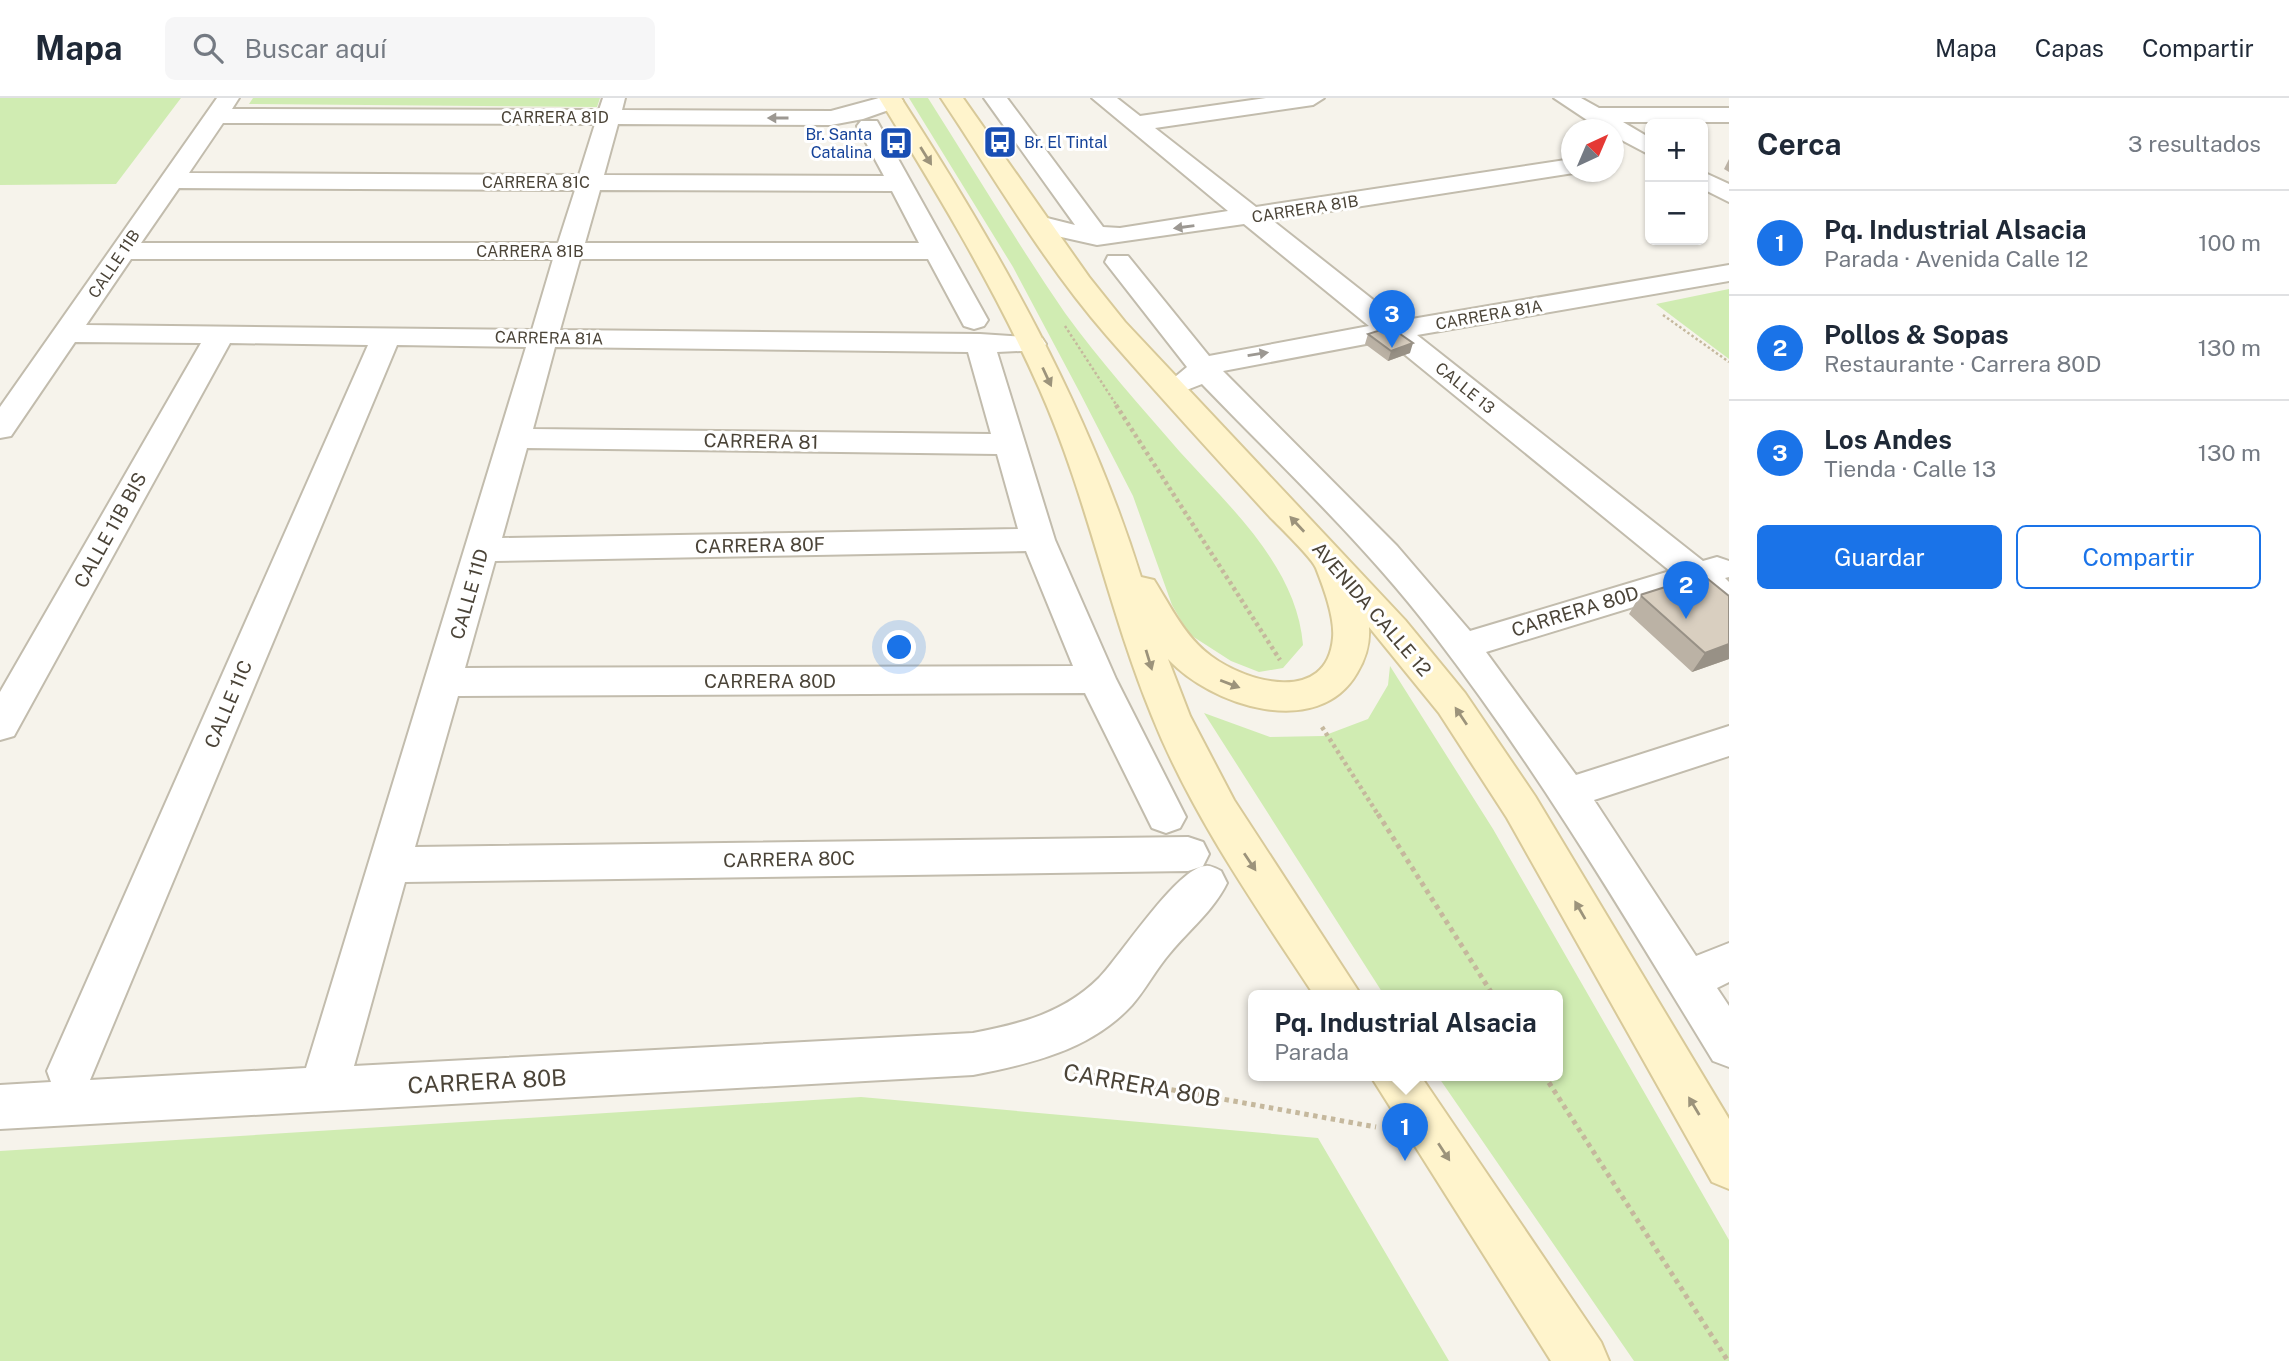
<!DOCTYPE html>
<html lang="es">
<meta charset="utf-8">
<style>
:root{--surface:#fff;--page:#f6f6f7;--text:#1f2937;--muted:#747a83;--line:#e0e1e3;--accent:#1a73e8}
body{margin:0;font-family:"Public Sans",sans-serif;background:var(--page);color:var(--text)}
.controls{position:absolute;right:21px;top:21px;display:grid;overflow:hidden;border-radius:10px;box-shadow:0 2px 5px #0004}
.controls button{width:63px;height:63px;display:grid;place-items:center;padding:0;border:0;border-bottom:2px solid var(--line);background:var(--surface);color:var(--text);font:35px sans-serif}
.compass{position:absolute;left:1561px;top:21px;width:63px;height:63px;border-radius:50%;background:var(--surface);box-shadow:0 2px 5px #0004;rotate:44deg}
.you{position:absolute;left:900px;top:550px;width:24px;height:24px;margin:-18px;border:5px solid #fff;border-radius:50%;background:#1a73e8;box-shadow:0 0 0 10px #1a73e833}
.badge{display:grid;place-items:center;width:46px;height:46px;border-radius:50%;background:var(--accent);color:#fff;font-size:23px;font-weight:700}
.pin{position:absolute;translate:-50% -58px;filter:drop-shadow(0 2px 4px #0008)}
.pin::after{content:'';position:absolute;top:37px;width:24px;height:21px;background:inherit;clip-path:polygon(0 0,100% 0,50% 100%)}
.popup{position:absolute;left:1248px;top:892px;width:315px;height:91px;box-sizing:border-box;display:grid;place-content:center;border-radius:10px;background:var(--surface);filter:drop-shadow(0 2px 5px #0005);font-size:23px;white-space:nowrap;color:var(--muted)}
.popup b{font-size:26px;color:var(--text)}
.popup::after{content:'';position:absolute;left:50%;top:100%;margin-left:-14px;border:14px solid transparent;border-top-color:var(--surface)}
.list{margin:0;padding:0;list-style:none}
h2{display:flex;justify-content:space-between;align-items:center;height:91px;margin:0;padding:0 28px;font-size:30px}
h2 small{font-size:23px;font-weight:400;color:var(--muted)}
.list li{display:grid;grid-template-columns:46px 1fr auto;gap:21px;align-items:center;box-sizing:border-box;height:105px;padding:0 28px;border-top:2px solid var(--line)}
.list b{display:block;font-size:26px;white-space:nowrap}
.list p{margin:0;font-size:23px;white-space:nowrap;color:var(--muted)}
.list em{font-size:23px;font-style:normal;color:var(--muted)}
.actions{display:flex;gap:14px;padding:21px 28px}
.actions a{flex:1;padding:16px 0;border:2px solid var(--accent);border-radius:10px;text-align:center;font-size:24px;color:var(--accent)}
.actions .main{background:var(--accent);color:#fff}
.icon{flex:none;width:38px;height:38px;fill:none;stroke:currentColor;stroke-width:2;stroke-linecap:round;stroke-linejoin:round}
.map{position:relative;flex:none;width:1729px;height:1263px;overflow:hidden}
header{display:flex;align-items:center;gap:42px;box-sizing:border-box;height:98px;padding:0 35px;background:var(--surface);border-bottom:2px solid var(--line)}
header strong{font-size:33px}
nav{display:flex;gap:38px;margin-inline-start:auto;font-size:24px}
.search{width:490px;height:63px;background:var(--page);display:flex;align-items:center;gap:18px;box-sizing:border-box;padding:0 24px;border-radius:10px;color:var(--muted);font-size:26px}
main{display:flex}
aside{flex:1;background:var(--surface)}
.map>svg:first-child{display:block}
</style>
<header>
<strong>Mapa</strong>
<div class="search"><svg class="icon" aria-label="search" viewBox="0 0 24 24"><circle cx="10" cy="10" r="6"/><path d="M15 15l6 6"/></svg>Buscar aquí</div>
<nav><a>Mapa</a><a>Capas</a><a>Compartir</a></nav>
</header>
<main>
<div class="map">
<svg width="1729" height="1263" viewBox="0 0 1729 1263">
<rect width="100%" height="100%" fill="#f6f3eb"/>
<!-- green -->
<path fill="#d0ecb2" d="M0,0H181L116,86L0,87Z
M253,0H600L597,9L249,6Z
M909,0H928C974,72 1017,145 1065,215C1100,263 1141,309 1180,354C1230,409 1297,469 1303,547L1283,570L1259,574L1231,563L1189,536L1172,507L1133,398L1079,293L1013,169Z
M1729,191V261L1656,206Z
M1390,568L1493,731L1729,1142V1263H1634L1437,977H1557V897H1384L1204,615L1270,639L1323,638L1368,621L1388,587Z
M861,999L1318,1040L1449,1263H0V1053Z"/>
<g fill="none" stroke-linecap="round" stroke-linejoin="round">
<defs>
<path id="minor" d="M217,0H239L232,11L599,12L603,0H625L622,12L831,13L879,0H901L903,3L900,8L863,21L831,27L618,26L604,77L884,78L857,28L861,23H877L988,222L984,228L974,231L964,228L928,161H580L560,232L980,236L1042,240L1046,246L1042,252L997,254L1055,442L1116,581L1186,719L1180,730L1166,735L1152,730L1085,595L458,598L415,749L1188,739L1203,744L1209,756L1203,768L1188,773L405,784L354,968L973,935C1020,926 1064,915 1099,880C1120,859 1178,768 1206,768C1210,767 1217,771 1221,773L1227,785C1214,812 1189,832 1170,855C1156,871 1146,891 1132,907C1091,952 1030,966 973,977L0,1031V987L51,984L47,973L368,247L230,245L14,638L0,642V594L201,245L75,244L11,338L0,340V309ZM223,25L595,26L579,77L189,75ZM179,90L575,92L558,145H141ZM600,92L892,93L919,145H585ZM131,161H553L532,232L86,227ZM397,247L526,249L306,970L90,982ZM555,249L968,254L991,336L533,331ZM527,350L997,356L1018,431L502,440ZM1026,453L1073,568L465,570L495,463Z
M984,0H1007L1103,129L1120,130L1228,113L1092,0H1117L1140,18L1266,0H1324L1313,7L1155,30L1256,109L1572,61V74H1580L1272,122L1400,223L1729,167V183L1417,237L1703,463L1717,459L1729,463V479L1725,480L1729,484V514L1717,511L1692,491L1486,554L1576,677L1729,628V658L1594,702L1696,858L1729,845V884L1717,890L1729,908V969L1713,963C1625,819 1538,672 1435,538C1366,447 1281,368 1202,286L1184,293L1173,290L1169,284L1187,269L1105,164L1108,158H1128L1209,258L1369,228L1244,126L1097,147L1030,132L1026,126L1030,120L1039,118L1075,127ZM1387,242L1670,473L1470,533L1397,448L1223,273Z
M1554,0H1581L1599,10H1729V24H1623L1650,40V57L1614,38V32H1602Z
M1703,74L1729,86V104L1703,91Z"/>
<path id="secondary" d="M879,0H901C999,152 1087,306 1141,479L1154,482C1171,509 1185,539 1211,558C1247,585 1327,607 1333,540C1335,519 1323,488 1316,470C1312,460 1279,428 1270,419C1215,359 1160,299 1107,238C1044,166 994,79 941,0H963L1089,179L1125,224L1405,522L1465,595L1535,698L1729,1021V1091L1712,1084L1507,720L1439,615L1369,529C1370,546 1366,560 1357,575C1318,643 1210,607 1168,561L1190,618L1234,702L1361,897H1314C1255,807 1192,718 1152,618C1108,511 1087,398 1040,292C995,190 937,95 879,0Z
M1370,977H1420L1601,1244L1609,1263H1551Z"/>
</defs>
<!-- minor casing -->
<use href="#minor" stroke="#c2bcad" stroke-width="4"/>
<!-- secondary casing -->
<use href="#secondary" stroke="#d8c999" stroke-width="4"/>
<!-- path-far2 -->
<path stroke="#c5b89d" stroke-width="2.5" stroke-dasharray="2.5 2.5" stroke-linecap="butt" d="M1663,217L1729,264
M1065,228L1117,308"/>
<!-- path-far1 -->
<path stroke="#c5b89d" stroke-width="4.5" stroke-dasharray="3.5 3.5" stroke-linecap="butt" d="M1116,307L1280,562
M1322,629L1379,718"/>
<!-- path -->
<path stroke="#c5b89d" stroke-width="5" stroke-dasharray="4.5 4.5" stroke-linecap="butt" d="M1378,716L1493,897
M1074,974L1376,1029
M1544,977L1728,1263"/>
<!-- minor -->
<use href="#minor" fill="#fff" fill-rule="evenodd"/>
<!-- secondary -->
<use href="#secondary" fill="#fff4cc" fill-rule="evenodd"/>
</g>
<!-- wall -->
<path fill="#bbb2a5" d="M1729,61V74L1724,71Z
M1368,236L1410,255L1388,263L1365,246Z
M1640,497L1729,561L1692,574L1629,516Z"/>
<!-- shaded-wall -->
<path fill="#989186" d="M1413,245L1410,255L1388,263L1391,253Z
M1729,546V561L1692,574L1705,555Z"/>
<!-- building -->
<path fill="#d9cfc0" stroke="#989186" stroke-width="2" d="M1390,229L1413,245L1391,253L1368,236Z
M1703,477L1729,498V546L1705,555L1640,497Z"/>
<!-- one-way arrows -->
<defs><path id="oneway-solid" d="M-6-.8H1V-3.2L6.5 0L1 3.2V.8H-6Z" transform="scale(1.75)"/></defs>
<g fill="#9c9892">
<use href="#oneway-solid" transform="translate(778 20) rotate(-180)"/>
<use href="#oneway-solid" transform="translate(1184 129) rotate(172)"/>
<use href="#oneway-solid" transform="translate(1258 256) rotate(-9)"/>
</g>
<g fill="#9c937b">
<use href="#oneway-solid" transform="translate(926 58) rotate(58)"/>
<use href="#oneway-solid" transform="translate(1047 279) rotate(65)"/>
<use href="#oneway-solid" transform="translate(1297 426) rotate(-133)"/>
<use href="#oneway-solid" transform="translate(1149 562) rotate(73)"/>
<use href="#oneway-solid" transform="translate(1230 586) rotate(21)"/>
<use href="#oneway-solid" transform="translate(1461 618) rotate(-124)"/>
<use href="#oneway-solid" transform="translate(1250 764) rotate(56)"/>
<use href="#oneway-solid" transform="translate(1580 812) rotate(-120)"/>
<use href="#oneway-solid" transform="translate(1694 1008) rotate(-121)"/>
<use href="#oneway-solid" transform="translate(1444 1054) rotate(57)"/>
</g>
<!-- icons -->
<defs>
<symbol id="bus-square" viewBox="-11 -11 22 22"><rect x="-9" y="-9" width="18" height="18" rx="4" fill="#1a4fb4" stroke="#fff"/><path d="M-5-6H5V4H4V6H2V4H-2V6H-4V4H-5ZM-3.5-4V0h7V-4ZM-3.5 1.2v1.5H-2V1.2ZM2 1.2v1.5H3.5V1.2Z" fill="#fff"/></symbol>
</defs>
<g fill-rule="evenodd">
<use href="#bus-square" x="981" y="25" width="38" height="38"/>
<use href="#bus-square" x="877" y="26" width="38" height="38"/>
</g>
<g text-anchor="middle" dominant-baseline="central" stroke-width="6" stroke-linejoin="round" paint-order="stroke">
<!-- far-street labels -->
<g font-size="16" fill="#4b4438" stroke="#fff">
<text x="555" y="19">CARRERA 81D</text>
<text x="536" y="84">CARRERA 81C</text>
<text transform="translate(1305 111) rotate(-9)">CARRERA 81B</text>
<text x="530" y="153">CARRERA 81B</text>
<text transform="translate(114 166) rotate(-56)">CALLE 11B</text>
<text transform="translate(1489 217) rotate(-10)">CARRERA 81A</text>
<text transform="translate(549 240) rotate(1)">CARRERA 81A</text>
<text transform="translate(1465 290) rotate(39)">CALLE 13</text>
</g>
<!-- far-transit labels -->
<g font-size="16" fill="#164399" stroke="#fff" text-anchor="end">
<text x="872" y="36">Br. Santa<tspan x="872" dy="18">Catalina</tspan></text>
<text x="1024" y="44" text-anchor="start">Br. El Tintal</text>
</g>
<!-- street labels -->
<g font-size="19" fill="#4b4438" stroke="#fff">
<text transform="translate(761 343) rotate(1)">CARRERA 81</text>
<text transform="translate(110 432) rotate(-61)">CALLE 11B BIS</text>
<text transform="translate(760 447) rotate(-1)">CARRERA 80F</text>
<text transform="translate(469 496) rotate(-74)">CALLE 11D</text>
<text transform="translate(1372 511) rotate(49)">AVENIDA CALLE 12</text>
<text transform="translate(1575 513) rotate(-17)">CARRERA 80D</text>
<text x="770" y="583">CARRERA 80D</text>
<text transform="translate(228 606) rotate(-67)">CALLE 11C</text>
<text transform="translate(789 761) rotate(-1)">CARRERA 80C</text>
</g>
<!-- near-street labels -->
<g font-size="23" fill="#4b4438" stroke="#fff">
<text transform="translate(487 983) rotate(-3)">CARRERA 80B</text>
<text transform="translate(1142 987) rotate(10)">CARRERA 80B</text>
</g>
</g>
</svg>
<div class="controls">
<button>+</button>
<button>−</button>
</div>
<svg class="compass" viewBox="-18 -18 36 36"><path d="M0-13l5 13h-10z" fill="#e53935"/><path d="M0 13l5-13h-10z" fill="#747a83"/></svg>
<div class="you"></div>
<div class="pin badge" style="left:1405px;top:1063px">1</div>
<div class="popup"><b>Pq. Industrial Alsacia</b>Parada</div>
<div class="pin badge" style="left:1686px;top:521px">2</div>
<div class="pin badge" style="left:1392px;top:250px">3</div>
</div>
<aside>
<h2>Cerca<small>3 resultados</small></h2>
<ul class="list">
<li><span class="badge">1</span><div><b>Pq. Industrial Alsacia</b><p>Parada · Avenida Calle 12</p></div><em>100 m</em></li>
<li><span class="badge">2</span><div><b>Pollos &amp; Sopas</b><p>Restaurante · Carrera 80D</p></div><em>130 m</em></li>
<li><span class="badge">3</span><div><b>Los Andes</b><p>Tienda · Calle 13</p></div><em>130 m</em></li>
</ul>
<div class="actions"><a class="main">Guardar</a><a>Compartir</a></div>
</aside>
</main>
